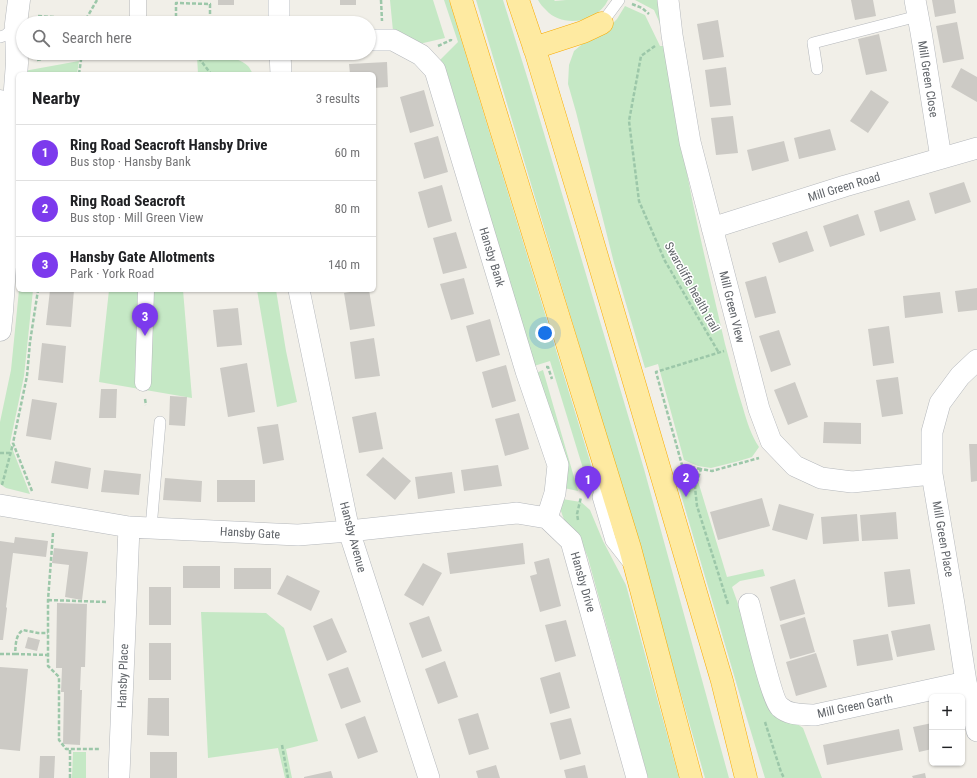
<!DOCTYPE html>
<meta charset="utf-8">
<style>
:root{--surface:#fff;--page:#f6f6f6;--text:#202124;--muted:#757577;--line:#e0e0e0;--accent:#7c3aed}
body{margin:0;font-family:"Roboto Condensed",sans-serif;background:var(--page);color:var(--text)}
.controls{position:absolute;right:12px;bottom:12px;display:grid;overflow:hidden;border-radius:6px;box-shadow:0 1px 3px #0004}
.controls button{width:36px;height:36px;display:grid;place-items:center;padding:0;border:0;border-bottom:1px solid var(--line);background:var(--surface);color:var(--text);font:20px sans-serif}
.you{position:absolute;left:545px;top:333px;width:14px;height:14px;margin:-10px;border:3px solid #fff;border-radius:50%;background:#1a73e8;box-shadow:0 0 0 6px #1a73e833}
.badge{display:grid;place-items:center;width:26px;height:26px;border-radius:50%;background:var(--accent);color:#fff;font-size:13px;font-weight:700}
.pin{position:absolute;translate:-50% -33px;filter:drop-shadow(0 1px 2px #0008)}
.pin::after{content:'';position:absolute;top:21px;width:14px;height:12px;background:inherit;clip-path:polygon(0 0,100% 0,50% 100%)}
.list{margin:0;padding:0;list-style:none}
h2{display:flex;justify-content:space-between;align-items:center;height:52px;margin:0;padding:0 16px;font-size:17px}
h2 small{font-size:13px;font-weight:400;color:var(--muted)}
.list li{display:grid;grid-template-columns:26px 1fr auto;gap:12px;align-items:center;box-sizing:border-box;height:56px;padding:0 16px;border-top:1px solid var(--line)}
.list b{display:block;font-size:15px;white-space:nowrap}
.list p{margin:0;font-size:13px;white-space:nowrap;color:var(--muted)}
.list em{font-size:13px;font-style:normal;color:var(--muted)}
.icon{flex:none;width:22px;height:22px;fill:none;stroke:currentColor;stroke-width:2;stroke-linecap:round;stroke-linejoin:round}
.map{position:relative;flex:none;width:977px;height:778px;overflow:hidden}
.search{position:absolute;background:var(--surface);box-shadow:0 1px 3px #0004;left:16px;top:16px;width:360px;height:44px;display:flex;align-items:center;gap:10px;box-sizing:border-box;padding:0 14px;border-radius:22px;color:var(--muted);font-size:15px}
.panel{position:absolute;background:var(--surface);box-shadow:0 1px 3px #0004;left:16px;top:72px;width:360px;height:220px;border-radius:6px}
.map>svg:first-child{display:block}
</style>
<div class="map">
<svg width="977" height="778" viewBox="0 0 977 778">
<rect width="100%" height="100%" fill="#f1efe8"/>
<!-- green -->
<path fill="#c5e8c5" d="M390,0H433L445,38L419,44L393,31Z
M444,0H449L590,461C592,471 597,485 592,494L589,488L550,361L534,366L448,76L438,62L458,42Z
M476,0H503L529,83L644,469L729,778H705L616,468Z
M538,0H554L555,1L566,0H608C598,22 563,29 546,10C543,7 540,4 538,0Z
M635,0H661L664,33L654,10Z
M625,6L645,15L660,46H668C673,79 677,112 682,145C693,212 710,278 725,344C731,365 736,387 743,408C747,422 751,435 759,447L752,457L739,461L711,468L698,466L684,460L658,364L645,368L614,263L576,112L568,84L569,65L574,51L587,40L606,30L617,19Z
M197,56C212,57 236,54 248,66C250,68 251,71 253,74H198Z
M79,61L77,74H24V71Z
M19,290H33L24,376L10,443L30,494L6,488L0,484V422L11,370Z
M109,290H183L192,398L99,382Z
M257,290H276L286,351L297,402L277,407Z
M543,370L578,491L564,488L536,373Z
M680,468L698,473V481L727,577L763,569L765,576L740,581L732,587L751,640L790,719L803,728L822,778H765L741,699L674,471Z
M562,499L581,502L590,510L603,541L626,585L679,778H648L588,558L583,545L567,525L563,517L560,508Z
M201,612L266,613L284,628L318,741L286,749L292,778H285L278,748L208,758Z
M73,752H86V778H72Z"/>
<!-- building -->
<path fill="#cccac5" d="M218,0H234V5H218Z
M340,0H356V5H340Z
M851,0H873L876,16L855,20Z
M932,0H954L956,13L935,17Z
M718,20L724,57L703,60L697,24Z
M957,22L964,59L943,63L936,26Z
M879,34L887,71L866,75L858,39Z
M387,62L388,87L374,88V74H350L349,64Z
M726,67L731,105L710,107L705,70Z
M961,68L977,77V102L951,87Z
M424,90L434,126L410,133L400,97Z
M871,90L889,102L868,133L850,121Z
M733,116L738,153L716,155L711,118Z
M830,129L836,150L799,159L794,138Z
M438,136L448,172L424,179L414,143Z
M784,141L789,161L752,171L747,150Z
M964,182L971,202L935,214L929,193Z
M442,185L452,221L428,228L418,192Z
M909,200L916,220L880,232L874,211Z
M858,214L865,235L830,247L823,226Z
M807,231L814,251L779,263L772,243Z
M456,232L467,268L443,274L433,238Z
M766,276L776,313L755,318L745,282Z
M464,278L474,314L451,320L440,284Z
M977,288V310L958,312L955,291Z
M50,290H74L71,327L46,325Z
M362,290H369L375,326L350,330L344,293Z
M940,292L943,313L905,318L903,296Z
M238,308L242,345L217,347L213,310Z
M490,319L500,355L476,362L466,326Z
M889,326L894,363L873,366L868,329Z
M779,330L791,365L771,372L759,336Z
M374,338L380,376L355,379L350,342Z
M42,343L66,346L63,383L38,380Z
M247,363L255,412L228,417L220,368Z
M506,365L516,401L492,408L482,372Z
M898,377L903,414L882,417L876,380Z
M795,382L808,417L788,425L774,390Z
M101,389H117L116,418H99Z
M170,396L187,397L185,426L169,425Z
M32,399L57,403L51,440L26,436Z
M376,412L383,449L359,453L352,417Z
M519,413L529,449L505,456L495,419Z
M824,422L861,423V444L823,443Z
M278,424L284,460L263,464L257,427Z
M969,444H977V481L971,482Z
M383,457L411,481L395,500L366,475Z
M55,461L91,468L88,489L51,483Z
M498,465L502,486L464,491L461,470Z
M104,470L141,474L139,495L101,492Z
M452,472L455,493L418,499L415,477Z
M165,478L202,481L201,502L163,500Z
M217,480H255V502H217Z
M762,498L770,526L718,540L710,512Z
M779,504L814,514L807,540L772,530Z
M896,512L898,539L862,541L860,515Z
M857,514L859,541L823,544L821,517Z
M15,537L48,541L46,557L13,553L6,607L7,608L3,640H0V541L14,543Z
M523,543L525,564L450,574L447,553Z
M54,548L88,552L82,600L65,597L69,565L52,563Z
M549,558L561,606L540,612L530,576L537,574L534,562Z
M423,563L442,573L423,606L404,595Z
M183,566H220V588H183Z
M234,568H271V589H234Z
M910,569L915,604L888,607L884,572Z
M287,575L320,591L311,611L277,594Z
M795,579L805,614L780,621L770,587Z
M149,587H171V625H149Z
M57,603L87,604L85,667H81L80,690H82L80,745L63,744L64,692H61L62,668H56Z
M429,616L442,651L422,658L409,623Z
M805,617L815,652L790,659L780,625Z
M332,618L347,652L327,661L313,626Z
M566,620L576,656L555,662L545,625Z
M930,624L935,650L897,657L891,631Z
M888,634L893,660L857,666L853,640Z
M28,637L40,640L37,651L25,648Z
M149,643H171V680H149Z
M816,653L827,687L796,696L786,662Z
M445,661L458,697L438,704L425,669Z
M0,667L28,669L20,751L0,749Z
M348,667L361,702L341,709L328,674Z
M560,672L570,708L550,714L540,678Z
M148,698H169V736L147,735Z
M478,713L489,749L469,755L458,719Z
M365,716L378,752L358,759L345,724Z
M571,718L581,754L560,760L550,723Z
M932,723V749L919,752L913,727Z
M899,729L903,750L827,765L823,745Z
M150,752H177V778H150Z
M40,756H55L54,778H39Z
M496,765L500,778H478L476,771Z
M585,765L588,778H566L564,770Z
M331,771L333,778H304V777Z
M925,773L926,778H913L912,776Z"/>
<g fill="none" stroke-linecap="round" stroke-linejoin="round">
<defs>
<path id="service" d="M602,23L619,0
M0,37L6,35L16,25
M817,69L813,43L918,16
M604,476L598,497L611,541L629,564
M151,528L160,422"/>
<path id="pedestrian" d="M138,0V23
M143,383L146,290"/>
<path id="minor" d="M279,0V23
M668,0L672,35L690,142L759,409L771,441L795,466L821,478L852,482L932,474
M915,0L921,32L941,158
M369,40H393L421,55L435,70L526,371L558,465L555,493L547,518
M280,53L281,74
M712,228L845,186L977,148
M299,290L349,531L429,778
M977,360L960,376L940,403L932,432V474L954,604L966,682L977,731
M0,505L129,527L298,535L349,531L517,513L547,518L571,541L637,778
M749,604C753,619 772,701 780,707C790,716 803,714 815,715L966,682
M119,775L129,527"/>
<path id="tertiary" d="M0,101L8,135L9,208L2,311L0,330
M9,126L14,102L17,63L16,24L19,0"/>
<path id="trunk" d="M461,0L630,548L691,778
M518,0L536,53L589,229L722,681L746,778
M534,48L583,32L602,23"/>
</defs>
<!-- service casing -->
<use href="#service" stroke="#b5b8bc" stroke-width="12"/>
<!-- pedestrian casing -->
<use href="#pedestrian" stroke="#b5b8bc" stroke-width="17"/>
<!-- minor casing -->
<use href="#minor" stroke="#b5b8bc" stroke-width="22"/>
<!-- tertiary casing -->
<use href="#tertiary" stroke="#b5b8bc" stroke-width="23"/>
<!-- trunk casing -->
<use href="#trunk" stroke="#f9ab00" stroke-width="23"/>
<!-- path -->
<path stroke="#9cc7a9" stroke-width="2.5" stroke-dasharray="4 2" stroke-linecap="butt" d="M381,0L382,21
M632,4L642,8L649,14
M38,16L98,20V23
M86,19L97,0
M176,23V3L210,4V23
M438,46L451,40V39
M655,46L641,56L629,121L639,201L665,261L719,353
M195,53L211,74
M37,60L73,53
M79,74L82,53
M546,367H548L552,379
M145,399L146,405
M0,453H11
M701,469L682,465L656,372L724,351
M579,470L584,488
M2,485L13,444
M32,491L13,443L27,376L30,342L38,290
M689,492L690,467
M578,520L577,514L581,497
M53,533L48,600V666L59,677V740L66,749H100
M48,600L107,602
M728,604L697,506L695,487L701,469L712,471L759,458
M0,654H15C16,645 15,635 23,630L38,633H48
M15,654L48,655
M765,722L781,772L784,778
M282,745L288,778
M70,778V749"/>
<!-- service -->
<use href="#service" stroke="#fff" stroke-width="11"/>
<!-- pedestrian -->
<use href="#pedestrian" stroke="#fff" stroke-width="16"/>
<!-- minor -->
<use href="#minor" stroke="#fff" stroke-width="21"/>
<!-- tertiary -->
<use href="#tertiary" stroke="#fff" stroke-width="22"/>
<!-- trunk -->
<use href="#trunk" stroke="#feeaa1" stroke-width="22"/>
</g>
<g text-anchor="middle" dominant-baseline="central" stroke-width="3" stroke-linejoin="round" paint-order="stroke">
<!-- street labels -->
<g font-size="12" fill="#5f6368" stroke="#fff">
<text transform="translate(928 79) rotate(81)">Mill Green Close</text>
<text transform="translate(844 187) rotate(-17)">Mill Green Road</text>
<text transform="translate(492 257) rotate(73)">Hansby Bank</text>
<text transform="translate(692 287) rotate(61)">Swarcliffe health trail</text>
<text transform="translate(732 307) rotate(76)">Mill Green View</text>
<text transform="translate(250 533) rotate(3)">Hansby Gate</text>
<text transform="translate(353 537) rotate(75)">Hansby Avenue</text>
<text transform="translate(943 539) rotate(80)">Mill Green Place</text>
<text transform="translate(583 582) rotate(74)">Hansby Drive</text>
<text transform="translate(123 676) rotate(-88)">Hansby Place</text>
<text transform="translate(855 706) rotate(-12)">Mill Green Garth</text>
</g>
</g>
</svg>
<div class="controls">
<button>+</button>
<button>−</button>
</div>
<div class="you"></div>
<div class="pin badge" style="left:588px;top:499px">1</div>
<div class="pin badge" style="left:686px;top:497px">2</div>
<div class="pin badge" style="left:145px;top:336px">3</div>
<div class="search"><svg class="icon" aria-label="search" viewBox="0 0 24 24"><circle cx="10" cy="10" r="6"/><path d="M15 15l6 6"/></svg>Search here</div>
<section class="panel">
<h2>Nearby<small>3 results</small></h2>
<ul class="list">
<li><span class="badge">1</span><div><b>Ring Road Seacroft Hansby Drive</b><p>Bus stop · Hansby Bank</p></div><em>60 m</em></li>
<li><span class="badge">2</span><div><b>Ring Road Seacroft</b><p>Bus stop · Mill Green View</p></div><em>80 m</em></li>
<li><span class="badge">3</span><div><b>Hansby Gate Allotments</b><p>Park · York Road</p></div><em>140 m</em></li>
</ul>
</section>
</div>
